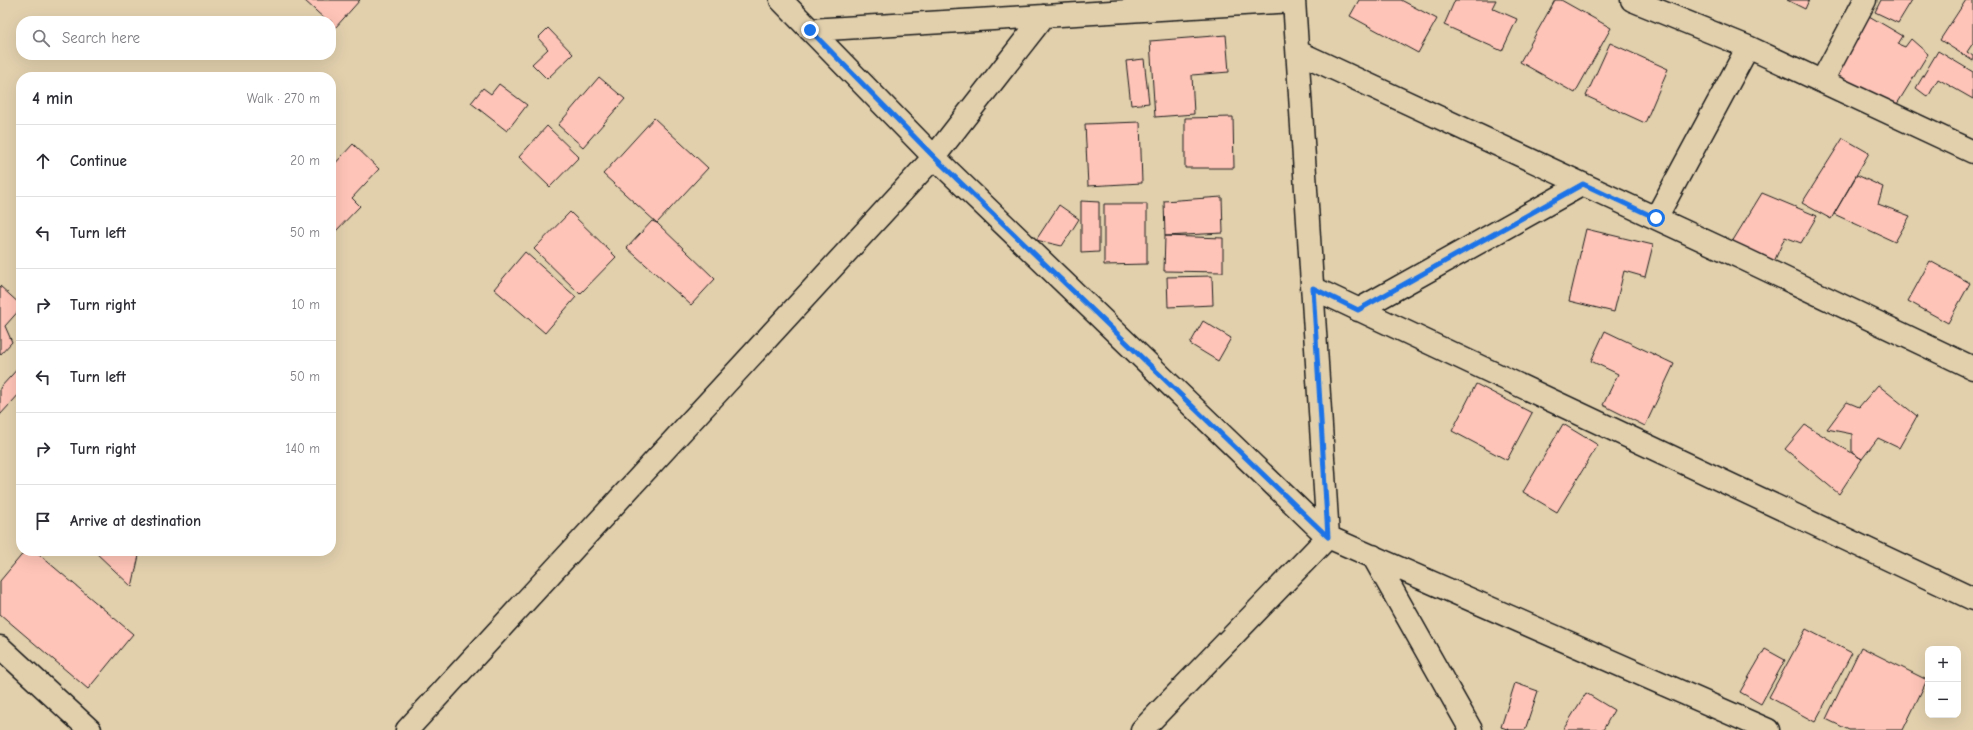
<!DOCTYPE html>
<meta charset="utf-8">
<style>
:root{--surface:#fff;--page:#f7f7f7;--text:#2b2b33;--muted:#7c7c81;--line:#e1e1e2}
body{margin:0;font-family:"Comic Neue",sans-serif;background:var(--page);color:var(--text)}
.controls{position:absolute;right:12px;bottom:12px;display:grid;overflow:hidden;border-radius:8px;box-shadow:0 4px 16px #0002}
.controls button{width:36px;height:36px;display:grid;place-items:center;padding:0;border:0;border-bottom:1px solid var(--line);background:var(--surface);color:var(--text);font:20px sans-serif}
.stop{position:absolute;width:12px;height:12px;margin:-9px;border:3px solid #1a73e8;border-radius:50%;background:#fff}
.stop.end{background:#1a73e8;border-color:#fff;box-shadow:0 1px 4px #0008}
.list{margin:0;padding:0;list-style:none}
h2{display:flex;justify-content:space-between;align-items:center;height:52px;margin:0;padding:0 16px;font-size:17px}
h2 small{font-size:13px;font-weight:400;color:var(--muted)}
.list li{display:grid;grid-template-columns:26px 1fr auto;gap:12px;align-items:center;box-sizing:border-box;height:72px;padding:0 16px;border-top:1px solid var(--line)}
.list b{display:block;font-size:15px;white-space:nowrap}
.list em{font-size:13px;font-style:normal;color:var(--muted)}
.icon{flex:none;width:22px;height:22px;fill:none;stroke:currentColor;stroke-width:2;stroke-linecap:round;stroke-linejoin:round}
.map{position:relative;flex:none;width:1973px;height:730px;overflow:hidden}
.search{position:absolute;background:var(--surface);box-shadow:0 4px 16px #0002;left:16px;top:16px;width:320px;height:44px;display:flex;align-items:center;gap:10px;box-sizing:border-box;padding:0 14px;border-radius:16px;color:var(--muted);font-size:15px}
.panel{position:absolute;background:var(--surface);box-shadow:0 4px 16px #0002;left:16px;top:72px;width:320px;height:484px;border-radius:16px}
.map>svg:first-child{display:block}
</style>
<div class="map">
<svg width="1973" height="730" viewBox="0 0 1973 730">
<rect width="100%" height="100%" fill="#e2d0ad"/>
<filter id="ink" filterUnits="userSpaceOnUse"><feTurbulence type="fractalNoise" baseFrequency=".025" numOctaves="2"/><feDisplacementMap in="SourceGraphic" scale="8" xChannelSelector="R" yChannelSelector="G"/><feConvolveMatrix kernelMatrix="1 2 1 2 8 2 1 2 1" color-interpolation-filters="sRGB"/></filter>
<g filter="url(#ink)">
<!-- building -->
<path fill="#fec4b7" stroke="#1c1c1c" d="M304,0H360L335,28L331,24V21H327Z
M1359,0H1401L1437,19L1418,53L1350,16Z
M1455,0H1496L1492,8L1517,19L1502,51L1444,25Z
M1555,0H1561L1611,28L1575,93L1520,62Z
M1787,0H1809L1805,9Z
M1881,0H1912L1898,23L1875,12Z
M1966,0H1973V43L1967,52L1973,56V61L1940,40Z
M1869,16L1903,36L1898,44L1905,47L1911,39L1928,54L1897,104L1837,76Z
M548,28L573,54L547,79L532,64L548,49L538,38Z
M1226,35L1229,72L1192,75L1194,114L1155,117L1150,41Z
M1610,43L1668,69L1645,123L1586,96Z
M1938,51L1973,72V99L1938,79L1928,97L1916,88Z
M1144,59L1149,103L1131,105L1126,61Z
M599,77L625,99L583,147L558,125Z
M499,84L527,105L507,131L471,103L483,88L491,94Z
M1233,117L1234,168H1185V118Z
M654,118L708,168L657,223L603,174Z
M1140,122L1142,183L1088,186L1085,124Z
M547,126L579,157L550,187L519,157Z
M1843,138L1869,153L1831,219L1802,203Z
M353,144L379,169L352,198L360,206L334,233L331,230V168Z
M1857,175L1883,187L1878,204L1910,216L1895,242L1834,214Z
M1762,193L1817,216L1801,243L1785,237L1773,264L1732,242Z
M1222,197L1223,233L1165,236L1164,201Z
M1081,201L1099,202V252L1081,253Z
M1104,204H1147V264L1104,265Z
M1059,205L1079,219L1062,246L1036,240Z
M570,212L616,257L580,294L534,249Z
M652,221L657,223L715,279L691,305L627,248Z
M1586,229L1653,245L1645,277L1624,271L1614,312L1569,301Z
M1165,236L1223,238V272L1164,271Z
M525,252L576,297L545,333L494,289Z
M1930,261L1970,283L1948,323L1908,301Z
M1212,276L1213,305L1168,307L1167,277Z
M0,286L21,305V308L5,326L12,342L0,355Z
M1203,321L1231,338L1218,361L1190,344Z
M1605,331L1674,364L1645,426L1603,405L1618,374L1591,361Z
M21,365V392L0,415V388Z
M1476,384L1532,413L1507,460L1452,431Z
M1878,385L1917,416L1899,448L1878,438L1862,459L1852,453V434L1827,429L1847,402L1859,407Z
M1563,424L1598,445L1557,512L1523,492Z
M1805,425L1862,459L1839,494L1785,449Z
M25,551H35L133,634L88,689L0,614V581Z
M94,551H140L132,587Z
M1806,629L1852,653L1815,722L1769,697Z
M1861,647L1927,680L1903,730H1849L1826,719Z
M1765,649L1785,660L1761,704L1740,692Z
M1515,683L1538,691L1525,730H1510L1501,727Z
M1586,693L1614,710L1603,730H1563Z"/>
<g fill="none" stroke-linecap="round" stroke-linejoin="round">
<defs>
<path id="minor" d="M781,0L934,157L1328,537L1768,730
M1632,0L1748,47L1973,152
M810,30L1294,1
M1298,52L1744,259L1973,368
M1822,81L1865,0
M1656,218L1748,47
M1313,288L1973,599
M1358,310L1583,184
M1373,556L1471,730
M0,647L90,730
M407,730L934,157L1044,16
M1142,730L1328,537L1294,0"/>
</defs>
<!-- minor casing -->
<use href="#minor" stroke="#1c1c1c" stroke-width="25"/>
<!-- minor -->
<use href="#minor" stroke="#e2d0ad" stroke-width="22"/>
</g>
</g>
<g fill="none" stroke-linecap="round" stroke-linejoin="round" filter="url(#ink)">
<!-- route -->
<path stroke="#1a73e8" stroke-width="5" d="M810,30L934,157L1328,537L1313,288L1358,310L1583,184L1656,218"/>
</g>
</svg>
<div class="controls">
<button>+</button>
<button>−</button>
</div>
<div class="stop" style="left:1656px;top:218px"></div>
<div class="stop end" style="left:810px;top:30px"></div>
<div class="search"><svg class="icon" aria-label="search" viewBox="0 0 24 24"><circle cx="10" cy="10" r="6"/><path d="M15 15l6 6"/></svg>Search here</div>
<section class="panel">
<h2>4 min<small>Walk · 270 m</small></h2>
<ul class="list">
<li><svg class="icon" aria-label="ahead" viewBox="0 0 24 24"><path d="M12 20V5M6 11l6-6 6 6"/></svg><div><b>Continue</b></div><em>20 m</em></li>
<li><svg class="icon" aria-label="left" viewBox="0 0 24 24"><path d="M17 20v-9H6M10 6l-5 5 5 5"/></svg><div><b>Turn left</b></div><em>50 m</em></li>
<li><svg class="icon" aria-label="right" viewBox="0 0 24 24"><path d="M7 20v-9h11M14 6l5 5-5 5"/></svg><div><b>Turn right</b></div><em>10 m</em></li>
<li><svg class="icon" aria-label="left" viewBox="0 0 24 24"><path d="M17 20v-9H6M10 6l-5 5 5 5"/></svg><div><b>Turn left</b></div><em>50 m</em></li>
<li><svg class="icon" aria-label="right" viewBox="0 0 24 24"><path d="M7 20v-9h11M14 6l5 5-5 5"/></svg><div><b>Turn right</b></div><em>140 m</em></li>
<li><svg class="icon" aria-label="arrive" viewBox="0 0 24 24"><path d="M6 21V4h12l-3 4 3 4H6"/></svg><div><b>Arrive at destination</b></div></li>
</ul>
</section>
</div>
